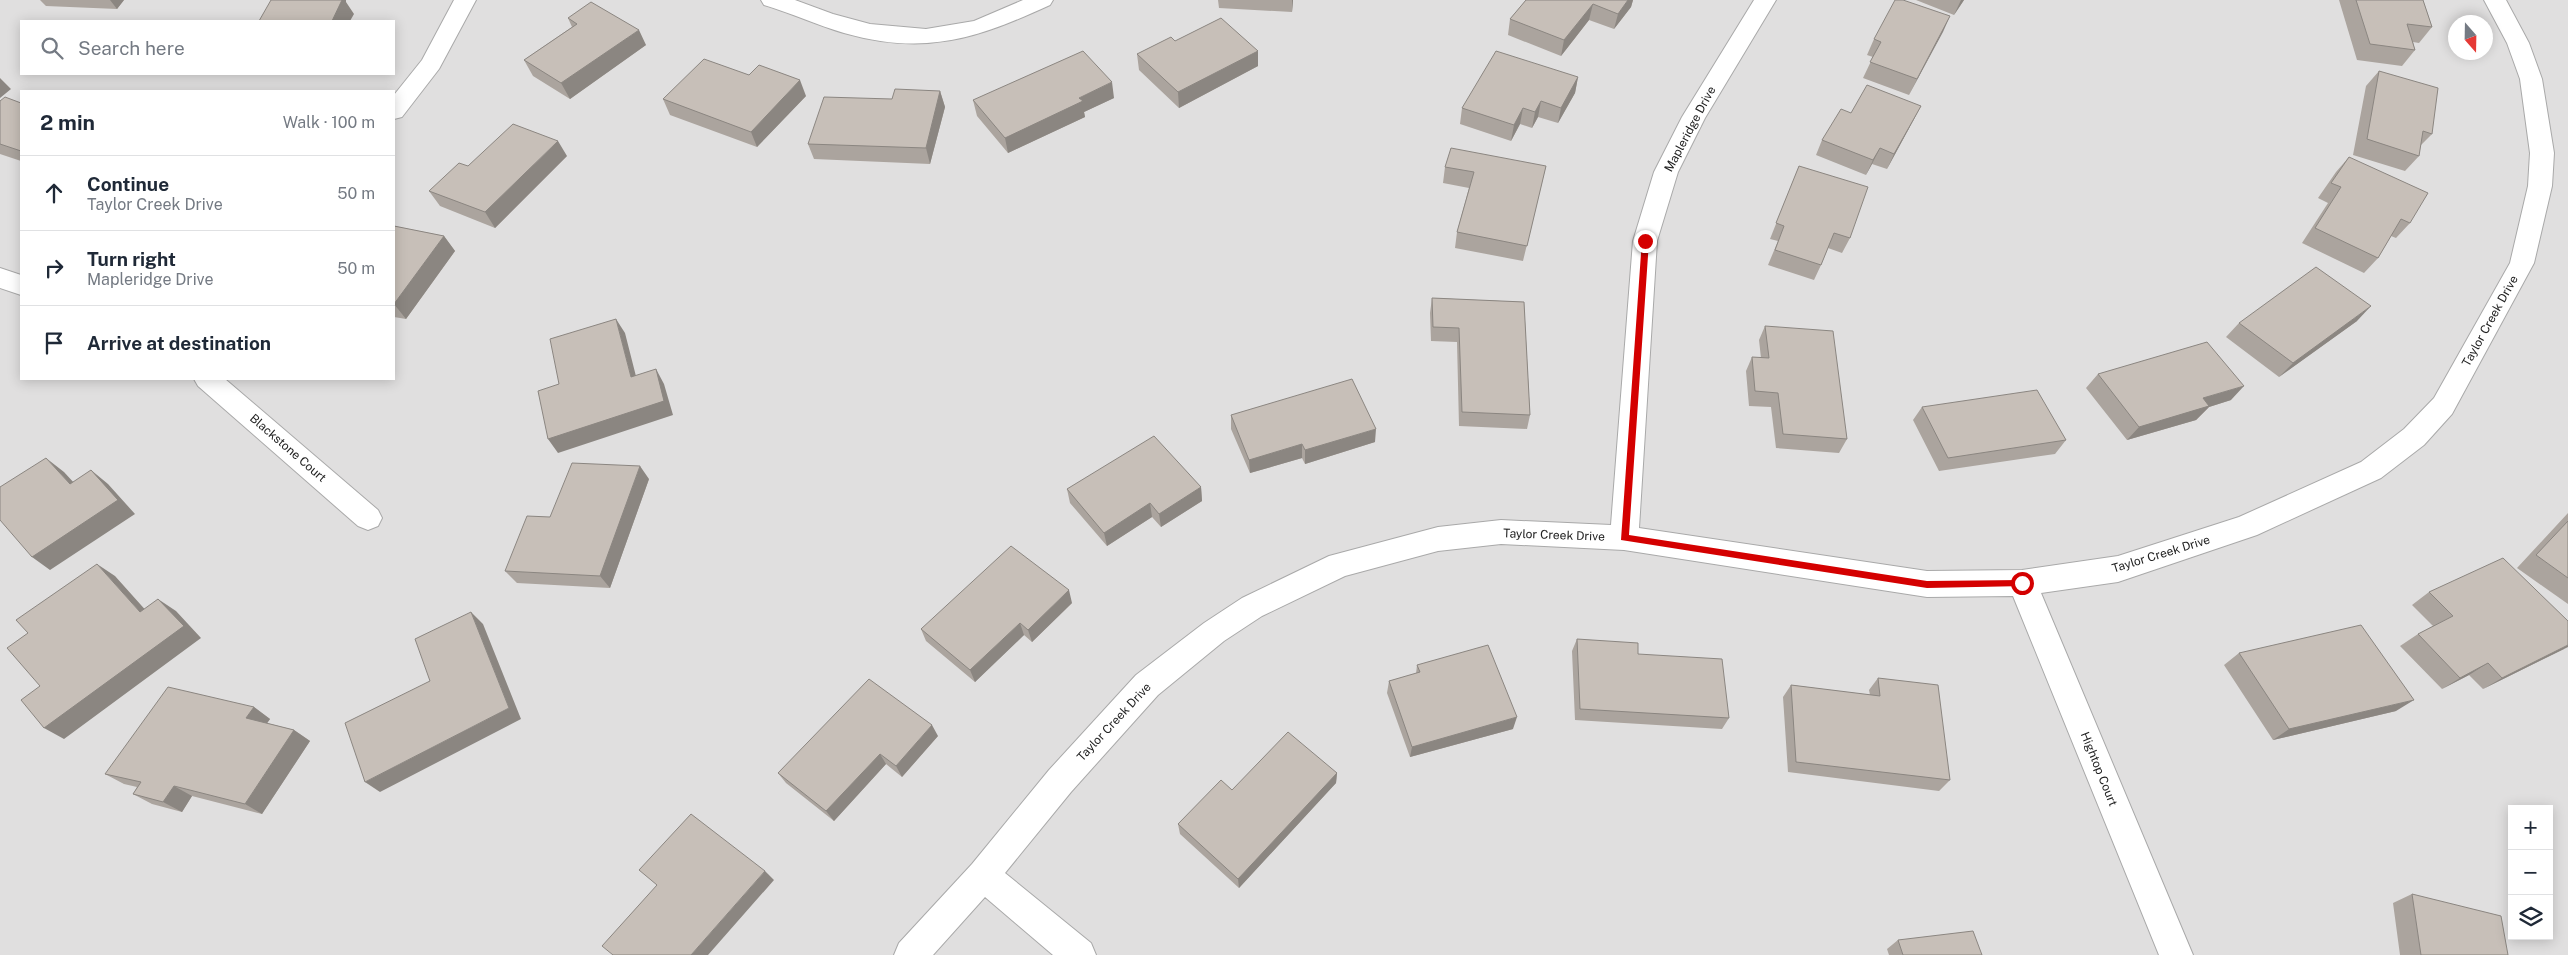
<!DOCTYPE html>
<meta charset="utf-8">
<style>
:root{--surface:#fff;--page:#f6f6f7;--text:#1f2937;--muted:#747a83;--line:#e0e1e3}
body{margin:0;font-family:"Public Sans",sans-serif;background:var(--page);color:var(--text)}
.controls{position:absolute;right:15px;bottom:15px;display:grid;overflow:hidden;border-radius:0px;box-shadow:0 2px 12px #0003}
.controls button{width:45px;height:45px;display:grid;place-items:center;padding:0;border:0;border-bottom:1px solid var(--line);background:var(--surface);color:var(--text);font:25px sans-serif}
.compass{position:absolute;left:2448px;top:15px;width:45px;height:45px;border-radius:50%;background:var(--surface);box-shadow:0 2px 12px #0003;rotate:160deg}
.stop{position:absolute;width:15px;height:15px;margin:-11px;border:4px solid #d40000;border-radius:50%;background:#fff}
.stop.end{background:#d40000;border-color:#fff;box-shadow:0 1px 5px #0008}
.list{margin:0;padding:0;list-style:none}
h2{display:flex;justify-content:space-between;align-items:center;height:65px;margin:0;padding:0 20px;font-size:21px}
h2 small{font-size:16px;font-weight:400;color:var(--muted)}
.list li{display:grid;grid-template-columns:32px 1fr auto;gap:15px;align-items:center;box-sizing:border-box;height:75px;padding:0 20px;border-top:1px solid var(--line)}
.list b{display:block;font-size:19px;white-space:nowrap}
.list p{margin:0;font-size:16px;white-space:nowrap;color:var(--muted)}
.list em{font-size:16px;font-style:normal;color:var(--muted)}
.icon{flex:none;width:28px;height:28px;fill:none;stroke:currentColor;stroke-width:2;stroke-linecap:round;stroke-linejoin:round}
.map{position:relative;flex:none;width:2568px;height:955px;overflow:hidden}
.search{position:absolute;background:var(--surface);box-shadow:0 2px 12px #0003;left:20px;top:20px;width:375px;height:55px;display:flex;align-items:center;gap:12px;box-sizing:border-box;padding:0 18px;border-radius:0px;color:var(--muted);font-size:19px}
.panel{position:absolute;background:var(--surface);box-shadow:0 2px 12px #0003;left:20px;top:90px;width:375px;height:290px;border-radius:0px}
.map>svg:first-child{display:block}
</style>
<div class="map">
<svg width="2568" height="955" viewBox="0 0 2568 955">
<rect width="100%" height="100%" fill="#f2efe9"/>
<!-- residential -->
<path fill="#e0dfdf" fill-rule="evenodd" d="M0,0H2568V955H0ZM21,21H394V74H21ZM2456,22H2486V52H2456ZM21,91H394V379H21ZM2512,809H2549V936H2512Z"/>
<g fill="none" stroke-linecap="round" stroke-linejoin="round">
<defs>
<path id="street" d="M454,0H476L439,69L402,117L394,119V95L422,60Z
M761,0H795L833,14L870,24L926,29L974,21L1023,0H1053L1050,5C976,39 925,56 844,33C817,25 791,13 764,5Z
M1754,0H1776L1705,118L1678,172L1657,241L1639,528L1927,571L2022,570L2118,556L2239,517L2361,462L2404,429L2434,398L2510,263L2528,186L2530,153L2520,79L2507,43L2484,0H2506L2529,43L2542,79L2554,153L2552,186L2534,263L2452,414L2424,445L2381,478L2257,535L2118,582L2041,593L2193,955H2159L2013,596L1927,597L1624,550L1501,544L1438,551L1345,576L1262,616L1224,641L1158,695L1071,792L1005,873L1091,943L1096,955H1053L985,897L933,955H894L899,943L972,864L1049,770L1136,675L1204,623L1242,598L1329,556L1438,527L1501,520L1611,525L1633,241L1654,172L1682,117Z
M0,268L21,275V295L0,288Z
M194,379H225L378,510L382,518L378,526L368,530L358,526L198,386Z"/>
</defs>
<!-- street casing -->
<use href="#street" stroke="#a9a9a9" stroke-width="2"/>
<!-- street -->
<use href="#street" fill="#fff" fill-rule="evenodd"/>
</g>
<!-- wall -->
<path fill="#aba49e" d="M40,0H124L117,9L46,6Z
M1218,0H1293L1292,12L1219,8Z
M1526,0H1633L1631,7L1614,29L1589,20L1561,56L1508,35L1510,19Z
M1916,0H1964L1954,15Z
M2339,0H2423L2432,27L2419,43L2413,42L2415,50L2402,66L2357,60Z
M1950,16L1909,95L1863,78L1873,57L1867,55L1874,39Z
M568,18L646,45L570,99L533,76L524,60L572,27Z
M1175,41L1258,51V66L1179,108L1139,70L1137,54Z
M2379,71L2432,134L2420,146L2419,156L2405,171L2353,155L2366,86Z
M1578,77L1575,93L1558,123L1538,117L1532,128L1520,124L1511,141L1460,124L1462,108Z
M940,91L945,107L930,164L814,159L808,144L892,99Z
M806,96L757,147L670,115L663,99Z
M1114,98L1084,112L1085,117L1008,153L977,116L973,100Z
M0,101L21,103V161L0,154Z
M1921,106L1887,169L1872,164L1866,175L1816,155L1822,140L1851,113Z
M567,156L495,228L440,206L429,191Z
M2349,157L2410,223L2396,238L2391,236L2378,258L2364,273L2302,243L2328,203L2318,198L2336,172Z
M1546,166L1523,261L1455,248L1457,232L1469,188L1443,183L1445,167Z
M1799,166L1850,238L1842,253L1828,248L1821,265L1814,280L1768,265L1778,241L1770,239Z
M394,226L444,236L455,251L406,319L394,317Z
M1432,298L1524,302L1530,415L1527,429L1459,426L1457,342L1431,341L1430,313Z
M2357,321L2279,377L2226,337L2239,323Z
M1765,326L1847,439L1839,453L1776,448L1771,407L1749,406L1746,371L1752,357L1761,358L1759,340Z
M2098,374L2231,400L2209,407L2196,420L2127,440L2086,388Z
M1922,407L2066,440L2055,454L1939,471L1913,420Z
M1231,415L1375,442L1305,464L1302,458L1250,473L1231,429Z
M649,479L610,588L517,583L505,571L550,517Z
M1201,487L1202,501L1161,527L1152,517L1107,546L1070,503L1067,489Z
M2568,513V604L2517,568Z
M2429,592L2564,649L2483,689L2469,675L2442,689L2400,646L2418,634L2433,626L2412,605Z
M1072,603L1032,642L1024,635L975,682L926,641L921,629Z
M1577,639L1638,654L1729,718L1722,729L1575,720L1572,651Z
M2239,653L2396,711L2273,740L2224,665Z
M1417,665L1513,729L1410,757L1387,693L1389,681L1416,674Z
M1878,678L1950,780L1939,791L1788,772L1783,697L1791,685L1870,695L1869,690Z
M254,707L270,719L267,723L294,730L310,741L262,814L192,796L182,812L152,804L133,794L137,787L124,784L105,774Z
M938,736L902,777L886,764L834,821L786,783L778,773Z
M1337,773L1336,783L1239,888L1180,834L1178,824L1232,790Z
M2412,894L2508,955H2400L2393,903Z
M1898,940L1982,955H1889L1887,949Z"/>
<!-- shaded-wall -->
<path fill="#8b8681" d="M110,0H124L117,9Z
M330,0H346V2L354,14L350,21H332Z
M1292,0H1293L1292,12Z
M1628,0H1633L1631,7L1614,29L1618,14Z
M1961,0H1964L1954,15Z
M1593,4L1589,20L1561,56L1564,40Z
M1950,16L1943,32L1909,95L1917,79Z
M639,30L646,45L570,99L561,83Z
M1258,51V66L1179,108L1178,92Z
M1578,77L1575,93L1558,123L1561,108Z
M0,78L11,89L0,98Z
M800,80L806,96L757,147L751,132Z
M1112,82L1114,98L1084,112L1085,117L1008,153L1005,138L1079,98Z
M940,91L945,107L930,164L926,148Z
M1541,101L1538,117L1532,128L1535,112Z
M1921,106L1913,121L1887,169L1894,154Z
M1523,108L1520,124L1511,141L1514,125Z
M558,141L567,156L495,228L485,212Z
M1880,148L1872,164L1866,175L1873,160Z
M444,236L455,251L406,319L394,304Z
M2371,306L2357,321L2279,377L2293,363Z
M616,319L625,333L640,392L631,377Z
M656,369L664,384L673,415L558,453L548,439Z
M2244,386L2231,400L2209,407L2196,420L2127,440L2139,427L2203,398Z
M1376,429L1375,442L1305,464V450Z
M1302,444V458L1250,473L1249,460Z
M46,458L64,472L87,497L70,484Z
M640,466L649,479L610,588L600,576Z
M91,470L108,484L135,514L50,570L32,557Z
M1201,487L1202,501L1161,527L1159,514Z
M1150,503L1152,517L1107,546L1104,533Z
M97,564L115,576L158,624L140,612Z
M1069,590L1072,603L1032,642L1028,630Z
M158,599L176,611L201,638L64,739L44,728Z
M471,612L483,624L521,719L380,792L365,782L509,708Z
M1020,623L1024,635L975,682L970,670Z
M2568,645V647L2564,649L2483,689L2502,678Z
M2488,663L2469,675L2442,689L2460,678Z
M2414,700L2396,711L2273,740L2289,729Z
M254,707L270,719L263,729L246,718Z
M1517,717L1513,729L1410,757L1412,747Z
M932,725L938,736L902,777L896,766Z
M294,730L310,741L262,814L245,804Z
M880,754L886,764L834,821L826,811Z
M1337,773L1336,783L1239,888L1238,879Z
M174,786L192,796L182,812L163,802Z
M765,871L774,880L708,955H691Z"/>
<!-- building -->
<path fill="#c7bfb8" stroke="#8b8681" d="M271,0H342L332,21H259Z
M1526,0H1628L1618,14L1593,4L1564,40L1510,19Z
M1895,0H1903L1950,16L1917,79L1870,62L1881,42L1874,39Z
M2356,0H2423L2432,27L2407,24L2415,50L2370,44Z
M591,2L639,30L561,83L524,60L577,24L568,18Z
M1221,18L1258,51L1178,92L1137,54L1171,37L1175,41Z
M1083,51L1112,82L1079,98L1083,101L1005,138L973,100Z
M1496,51L1578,77L1561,108L1541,101L1535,112L1523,108L1514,125L1462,108Z
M704,59L749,75L759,65L800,80L751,132L663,99Z
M2379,71L2438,88L2432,134L2423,131L2419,156L2367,139Z
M1867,85L1921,106L1894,154L1880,148L1873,160L1822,140L1841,109L1851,113Z
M895,89L940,91L926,148L808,144L824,97L892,99Z
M5,97L21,103V151L0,144V101Z
M513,124L558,141L485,212L429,191L459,163L468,166Z
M1451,148L1546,166L1527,246L1457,232L1474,172L1445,167Z
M2349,157L2428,193L2410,223L2401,219L2378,258L2315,228L2341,187L2331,183Z
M1799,166L1868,187L1850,238L1834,233L1821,265L1775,250L1784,226L1776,223Z
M394,226L444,236L394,304Z
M2316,267L2371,306L2293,363L2239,323Z
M1432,298L1524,302L1530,415L1462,412L1459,328L1433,327Z
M616,319L631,377L656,369L664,401L548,439L538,391L559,384L550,339Z
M1765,326L1833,331L1847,439L1783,434L1778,393L1755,391L1752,357L1769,358Z
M2207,342L2244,386L2203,398L2209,406L2139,427L2098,374Z
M1352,379L1376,429L1305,450L1302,444L1249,460L1231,415Z
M2037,390L2066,440L1948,458L1922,407Z
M1154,436L1201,487L1159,514L1150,503L1104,533L1067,489Z
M46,458L70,484L91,470L118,500L32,557L0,520V487Z
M572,463L640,466L600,576L505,571L527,516L550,517Z
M2568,521V578L2536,555Z
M1011,546L1069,590L1028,630L1020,623L970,670L921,629Z
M2503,558L2568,621V645L2502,678L2488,663L2460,678L2418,634L2453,616L2429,592Z
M97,564L140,612L158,599L184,626L44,728L21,700L40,686L7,648L28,633L16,620Z
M471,612L509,708L365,782L345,723L430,681L415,639Z
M2361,625L2414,700L2289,729L2239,653Z
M1577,639L1638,643V654L1722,659L1729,718L1580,709Z
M1488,645L1517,717L1412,747L1389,681L1420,672L1417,665Z
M1878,678L1938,685L1950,780L1796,762L1791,685L1880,696Z
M869,679L932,725L896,766L880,754L826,811L778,773Z
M168,687L254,707L246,718L294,730L245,804L174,786L163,802L133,794L141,782L105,774Z
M1288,732L1337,773L1238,879L1178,824L1221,780L1232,790Z
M691,814L765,871L691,955H613L602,946L657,885L639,870Z
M2412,894L2501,916L2508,955H2421Z
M1973,931L1982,955H1903L1898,940Z"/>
<!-- route -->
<path fill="#d40000" d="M1642,239L1649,241L1629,535L1927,581L2022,580L2025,581V586L1927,588L1621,540Z"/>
<g text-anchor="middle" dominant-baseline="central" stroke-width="4" stroke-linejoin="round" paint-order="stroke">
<!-- street labels -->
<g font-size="12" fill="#222" stroke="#fff">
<text transform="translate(1690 129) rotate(-62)">Mapleridge Drive</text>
<text transform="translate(2490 321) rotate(-61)">Taylor Creek Drive</text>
<text transform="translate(288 448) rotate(41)">Blackstone Court</text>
<text transform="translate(1554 535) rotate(2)">Taylor Creek Drive</text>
<text transform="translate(2161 554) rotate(-17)">Taylor Creek Drive</text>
<text transform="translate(1114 722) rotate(-47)">Taylor Creek Drive</text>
<text transform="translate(2099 769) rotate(68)">Hightop Court</text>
</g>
</g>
</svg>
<div class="controls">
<button>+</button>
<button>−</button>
<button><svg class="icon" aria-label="layers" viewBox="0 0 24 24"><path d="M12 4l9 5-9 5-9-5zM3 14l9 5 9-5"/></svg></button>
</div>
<svg class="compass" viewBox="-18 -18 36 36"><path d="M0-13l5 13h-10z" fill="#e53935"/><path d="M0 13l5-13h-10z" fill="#747a83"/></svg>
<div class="stop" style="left:2022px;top:583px"></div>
<div class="stop end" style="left:1645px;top:241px"></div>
<div class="search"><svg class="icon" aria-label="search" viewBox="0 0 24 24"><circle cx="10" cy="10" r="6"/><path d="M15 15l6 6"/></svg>Search here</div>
<section class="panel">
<h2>2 min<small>Walk · 100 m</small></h2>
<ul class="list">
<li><svg class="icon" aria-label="ahead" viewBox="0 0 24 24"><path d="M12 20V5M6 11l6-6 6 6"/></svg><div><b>Continue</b><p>Taylor Creek Drive</p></div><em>50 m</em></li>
<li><svg class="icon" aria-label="right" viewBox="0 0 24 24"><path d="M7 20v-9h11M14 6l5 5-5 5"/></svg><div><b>Turn right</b><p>Mapleridge Drive</p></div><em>50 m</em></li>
<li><svg class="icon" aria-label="arrive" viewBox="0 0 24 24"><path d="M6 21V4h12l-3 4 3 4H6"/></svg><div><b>Arrive at destination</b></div></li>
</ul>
</section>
</div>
